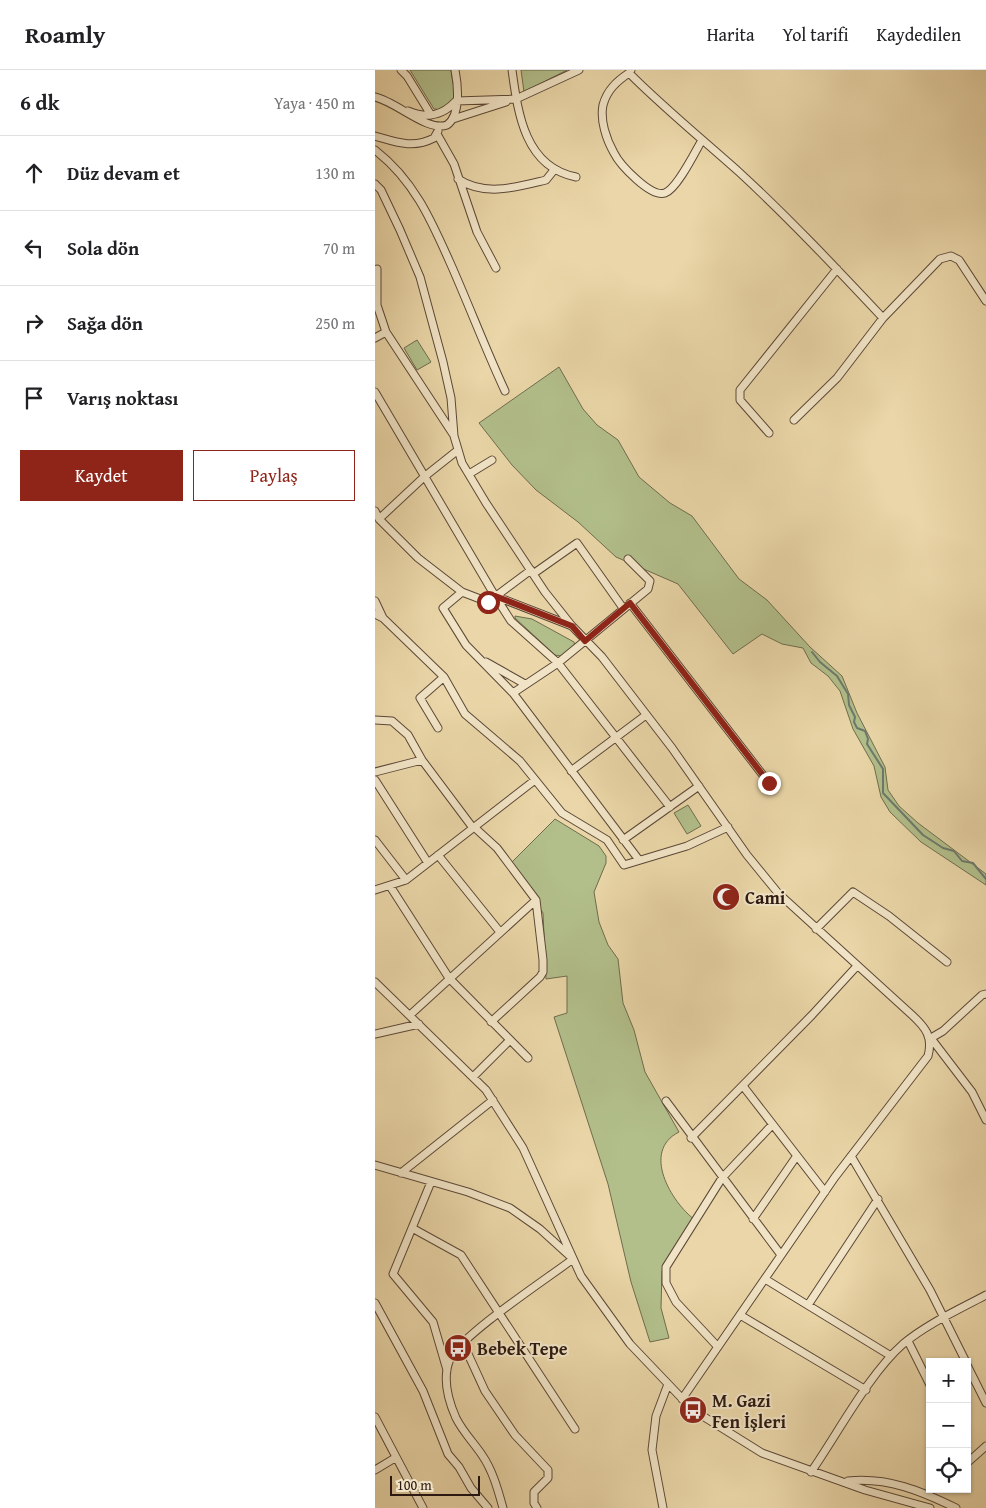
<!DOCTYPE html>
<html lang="tr">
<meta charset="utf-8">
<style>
:root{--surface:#fff;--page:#f2f2f2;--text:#202124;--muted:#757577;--line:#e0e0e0;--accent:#8f2418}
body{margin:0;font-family:"Gentium Book Plus",serif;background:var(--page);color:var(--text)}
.controls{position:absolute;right:15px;bottom:15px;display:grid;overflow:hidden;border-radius:0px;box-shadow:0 1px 4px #0004}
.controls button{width:45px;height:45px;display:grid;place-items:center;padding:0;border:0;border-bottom:1px solid var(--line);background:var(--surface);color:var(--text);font:25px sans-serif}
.scale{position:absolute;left:15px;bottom:12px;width:90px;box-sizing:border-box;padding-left:5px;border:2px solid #2c1911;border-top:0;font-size:14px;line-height:18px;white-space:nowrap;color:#2c1911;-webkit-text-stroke:4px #f1e4c6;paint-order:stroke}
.stop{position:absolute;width:15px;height:15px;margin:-11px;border:4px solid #8f2418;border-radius:50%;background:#fff}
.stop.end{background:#8f2418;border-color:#fff;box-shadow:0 1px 5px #0008}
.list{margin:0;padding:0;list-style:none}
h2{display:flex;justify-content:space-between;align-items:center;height:65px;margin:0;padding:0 20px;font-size:21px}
h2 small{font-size:16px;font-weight:400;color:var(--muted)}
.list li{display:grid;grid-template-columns:32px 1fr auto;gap:15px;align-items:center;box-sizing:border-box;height:75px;padding:0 20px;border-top:1px solid var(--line)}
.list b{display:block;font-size:19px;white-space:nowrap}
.list em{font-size:16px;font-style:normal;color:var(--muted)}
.actions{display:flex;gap:10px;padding:15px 20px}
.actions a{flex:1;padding:11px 0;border:1px solid var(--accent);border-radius:0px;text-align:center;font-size:18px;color:var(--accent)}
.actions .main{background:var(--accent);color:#fff}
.icon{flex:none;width:28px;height:28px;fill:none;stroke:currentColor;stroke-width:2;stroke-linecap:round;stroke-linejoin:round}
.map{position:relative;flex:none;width:611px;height:1438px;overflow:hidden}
header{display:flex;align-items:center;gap:30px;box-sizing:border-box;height:70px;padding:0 25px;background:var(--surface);border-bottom:1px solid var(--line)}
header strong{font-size:24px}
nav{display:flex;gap:28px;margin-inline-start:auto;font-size:18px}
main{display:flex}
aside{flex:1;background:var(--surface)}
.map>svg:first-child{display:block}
</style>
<header>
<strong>Roamly</strong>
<nav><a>Harita</a><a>Yol tarifi</a><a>Kaydedilen</a></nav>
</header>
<main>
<aside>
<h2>6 dk<small>Yaya · 450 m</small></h2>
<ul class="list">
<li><svg class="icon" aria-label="ahead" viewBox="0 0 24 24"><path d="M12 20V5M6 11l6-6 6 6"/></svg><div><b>Düz devam et</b></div><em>130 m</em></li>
<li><svg class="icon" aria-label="left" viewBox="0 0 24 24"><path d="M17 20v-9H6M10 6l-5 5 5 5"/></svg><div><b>Sola dön</b></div><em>70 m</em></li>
<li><svg class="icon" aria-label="right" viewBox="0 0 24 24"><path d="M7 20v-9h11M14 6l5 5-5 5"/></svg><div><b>Sağa dön</b></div><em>250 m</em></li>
<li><svg class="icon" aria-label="arrive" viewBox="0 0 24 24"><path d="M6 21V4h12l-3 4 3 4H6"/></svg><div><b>Varış noktası</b></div></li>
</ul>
<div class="actions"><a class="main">Kaydet</a><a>Paylaş</a></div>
</aside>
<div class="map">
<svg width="611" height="1438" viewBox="0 0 611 1438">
<rect width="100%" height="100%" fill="#ead6a8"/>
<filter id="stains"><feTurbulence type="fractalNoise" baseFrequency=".004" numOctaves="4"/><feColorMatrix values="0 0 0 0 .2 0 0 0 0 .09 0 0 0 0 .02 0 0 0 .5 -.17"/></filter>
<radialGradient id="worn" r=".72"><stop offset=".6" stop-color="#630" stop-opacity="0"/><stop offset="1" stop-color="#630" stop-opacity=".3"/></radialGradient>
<!-- green -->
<path fill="#b2bf8b" stroke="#6f6c4e" d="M35,0H76L80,24L79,36L72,40L59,39Z
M146,0H192L149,22Z
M42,270L56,292L42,300L29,278Z
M184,297L208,339L222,355L243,370L264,407L295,433L317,446L364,509L392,530L435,577L467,606L482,643L510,697L513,720L524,736L543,753L611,804V815L546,772L515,742L506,727L499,696L478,659L465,621L453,606L436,593L428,578L407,574L387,564L358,584L303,514L241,487L203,452L161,420L137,395L104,353Z
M140,546L157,549L199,572L200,575L186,586L180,585L140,548Z
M313,735L326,756L312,764L299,743Z
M180,749L224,776L231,786V793L219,822L224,852L233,875L243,889L248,933L259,960L270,1002L304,1062C266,1081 296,1132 320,1150L287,1201L286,1238L294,1268L275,1272L256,1212L233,1114L179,947L192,943V906L171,909L168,843L136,793Z"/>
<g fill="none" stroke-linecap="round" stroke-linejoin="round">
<!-- stream -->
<path stroke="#6d796c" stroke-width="2" d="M437,582L445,592L462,606L473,624L474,635L480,647L479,652L482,658L490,661L493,669L492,674L508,699V723L548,765L568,778L579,781L587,791L598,793L611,809"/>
<defs>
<path id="minor" d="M26,0L32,6L56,45
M137,0C143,44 150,97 201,107
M256,0L254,3C289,38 327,69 364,102C414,148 461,198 508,248
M254,3C242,11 232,20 228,35C225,50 231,69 239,83C245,95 276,128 290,123C302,119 320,82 327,70
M0,27C22,32 52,62 72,55C86,45 83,15 80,0
M33,41C52,49 67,46 81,31L141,29L204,0
M78,49L131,32
M62,64L79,94L102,162L121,198
M0,66C21,72 38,79 59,68L63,61
M0,80C40,111 57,152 77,197C95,238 111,280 130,321
M83,109C110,127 142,117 171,110L179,100
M0,114L6,120L25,160L45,207L68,292L76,328L79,366L87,393L111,433L170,522L197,556L227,587L297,678L372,785L403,823L537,945C551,958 558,967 553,986L460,1107L307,1329
M2,199V235L11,262L78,364
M0,268L11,262
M0,322L120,526L197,556
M419,350L462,308L508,248L565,189L576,186L584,190L611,231
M394,363L365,330V320L462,199
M83,380L49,407L4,449L43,488L87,522L113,532L156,500
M94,404L117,390
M0,441L4,449
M158,504L202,473L248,538
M87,522L68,538L91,575L138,623L264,790
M120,526L136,551L183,593L295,737
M0,531L8,548
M255,533L394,713
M0,544L8,548L69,607L90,644L145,691L187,743L232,770L249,795L312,776L353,757
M111,592L150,614
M138,623L183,593L273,519L275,511L253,489
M0,650L17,651L33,665L47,690L98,758
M63,658L45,628L69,607
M196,701L271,645
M0,702L47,690
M0,710L53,793
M99,757L122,778L161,830L168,890V902L165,907L116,952
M0,770L31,810
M248,770L324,716
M63,785L125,862
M15,816L74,908L153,988
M0,820L31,810L160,710
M441,859L478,822L514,846L572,892
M0,912L111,1020L148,1078L206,1206L255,1274L318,1340L387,1383L490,1420L555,1438
M35,945L161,830
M0,964L44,954
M555,967L597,1022L611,1050
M556,968L568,961L607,925L611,924
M98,1007L135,970
M368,1016L450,1122
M291,1031L406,1185
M316,1068L437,945L482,896
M476,1086L555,1220L591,1292
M0,1095L93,1122L135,1138L165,1159L198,1189C173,1208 86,1265 75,1289C67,1308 73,1330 81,1348C88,1362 99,1373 107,1385C118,1401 123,1420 128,1438
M26,1103L118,1030
M56,1112L18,1204L58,1252L72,1300
M378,1149L421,1087
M37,1158L86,1185L200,1359
M390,1209L516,1286
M0,1233L48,1321L73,1384L84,1397L96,1418L113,1438
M433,1235L503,1129
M365,1245L491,1320
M533,1271L555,1315
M88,1273L110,1321L140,1365L173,1400V1408L159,1422V1433L162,1438
M343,1277L301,1232L291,1213V1197L347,1108L397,1055
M592,1295L611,1333
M0,1347L48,1438
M592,1393L611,1376
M0,1400L20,1388
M436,1402C463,1363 494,1304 528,1274C552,1254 583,1240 611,1225
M473,1411C513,1407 546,1421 581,1438
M288,1438L277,1380L281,1346L293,1314"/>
</defs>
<!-- minor casing -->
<use href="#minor" stroke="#5c4837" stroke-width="9"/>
<!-- minor -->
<use href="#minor" stroke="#f1e4c6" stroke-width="7"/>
</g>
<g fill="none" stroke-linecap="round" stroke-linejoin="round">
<!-- route -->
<path stroke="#8f2418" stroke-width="6" d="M113,532L120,526L197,556L210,571L255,533L394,713"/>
</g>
<!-- icons -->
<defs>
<symbol id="mosque-disc" viewBox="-11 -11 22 22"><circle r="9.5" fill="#8f2418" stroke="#f1e4c6"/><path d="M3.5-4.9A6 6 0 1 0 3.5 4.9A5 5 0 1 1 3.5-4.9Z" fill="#fff"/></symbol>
<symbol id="bus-disc" viewBox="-11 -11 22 22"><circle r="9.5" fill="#8f2418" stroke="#f1e4c6"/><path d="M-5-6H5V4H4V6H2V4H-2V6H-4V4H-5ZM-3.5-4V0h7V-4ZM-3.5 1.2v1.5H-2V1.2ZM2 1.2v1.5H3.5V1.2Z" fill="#fff"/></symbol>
</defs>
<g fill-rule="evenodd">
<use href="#mosque-disc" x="335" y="811" width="32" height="32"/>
<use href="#bus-disc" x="67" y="1262" width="32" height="32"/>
<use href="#bus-disc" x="302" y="1324" width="32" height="32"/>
</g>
<g text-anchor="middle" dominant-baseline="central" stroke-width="4" stroke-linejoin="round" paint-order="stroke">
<!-- poi labels -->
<g font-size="18" font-weight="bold" fill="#2c1911" stroke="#f1e4c6" text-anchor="start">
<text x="370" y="827">Cami</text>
<text x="102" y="1278">Bebek Tepe</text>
<text x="337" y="1330">M. Gazi<tspan x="337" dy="21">Fen İşleri</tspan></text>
</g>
</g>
<rect width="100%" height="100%" filter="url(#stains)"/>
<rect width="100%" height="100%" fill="url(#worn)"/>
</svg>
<div class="controls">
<button>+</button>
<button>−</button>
<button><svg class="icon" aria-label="locate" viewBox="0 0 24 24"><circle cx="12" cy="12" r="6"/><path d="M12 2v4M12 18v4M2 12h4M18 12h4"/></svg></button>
</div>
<div class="scale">100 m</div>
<div class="stop" style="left:113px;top:532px"></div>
<div class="stop end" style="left:394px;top:713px"></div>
</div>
</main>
